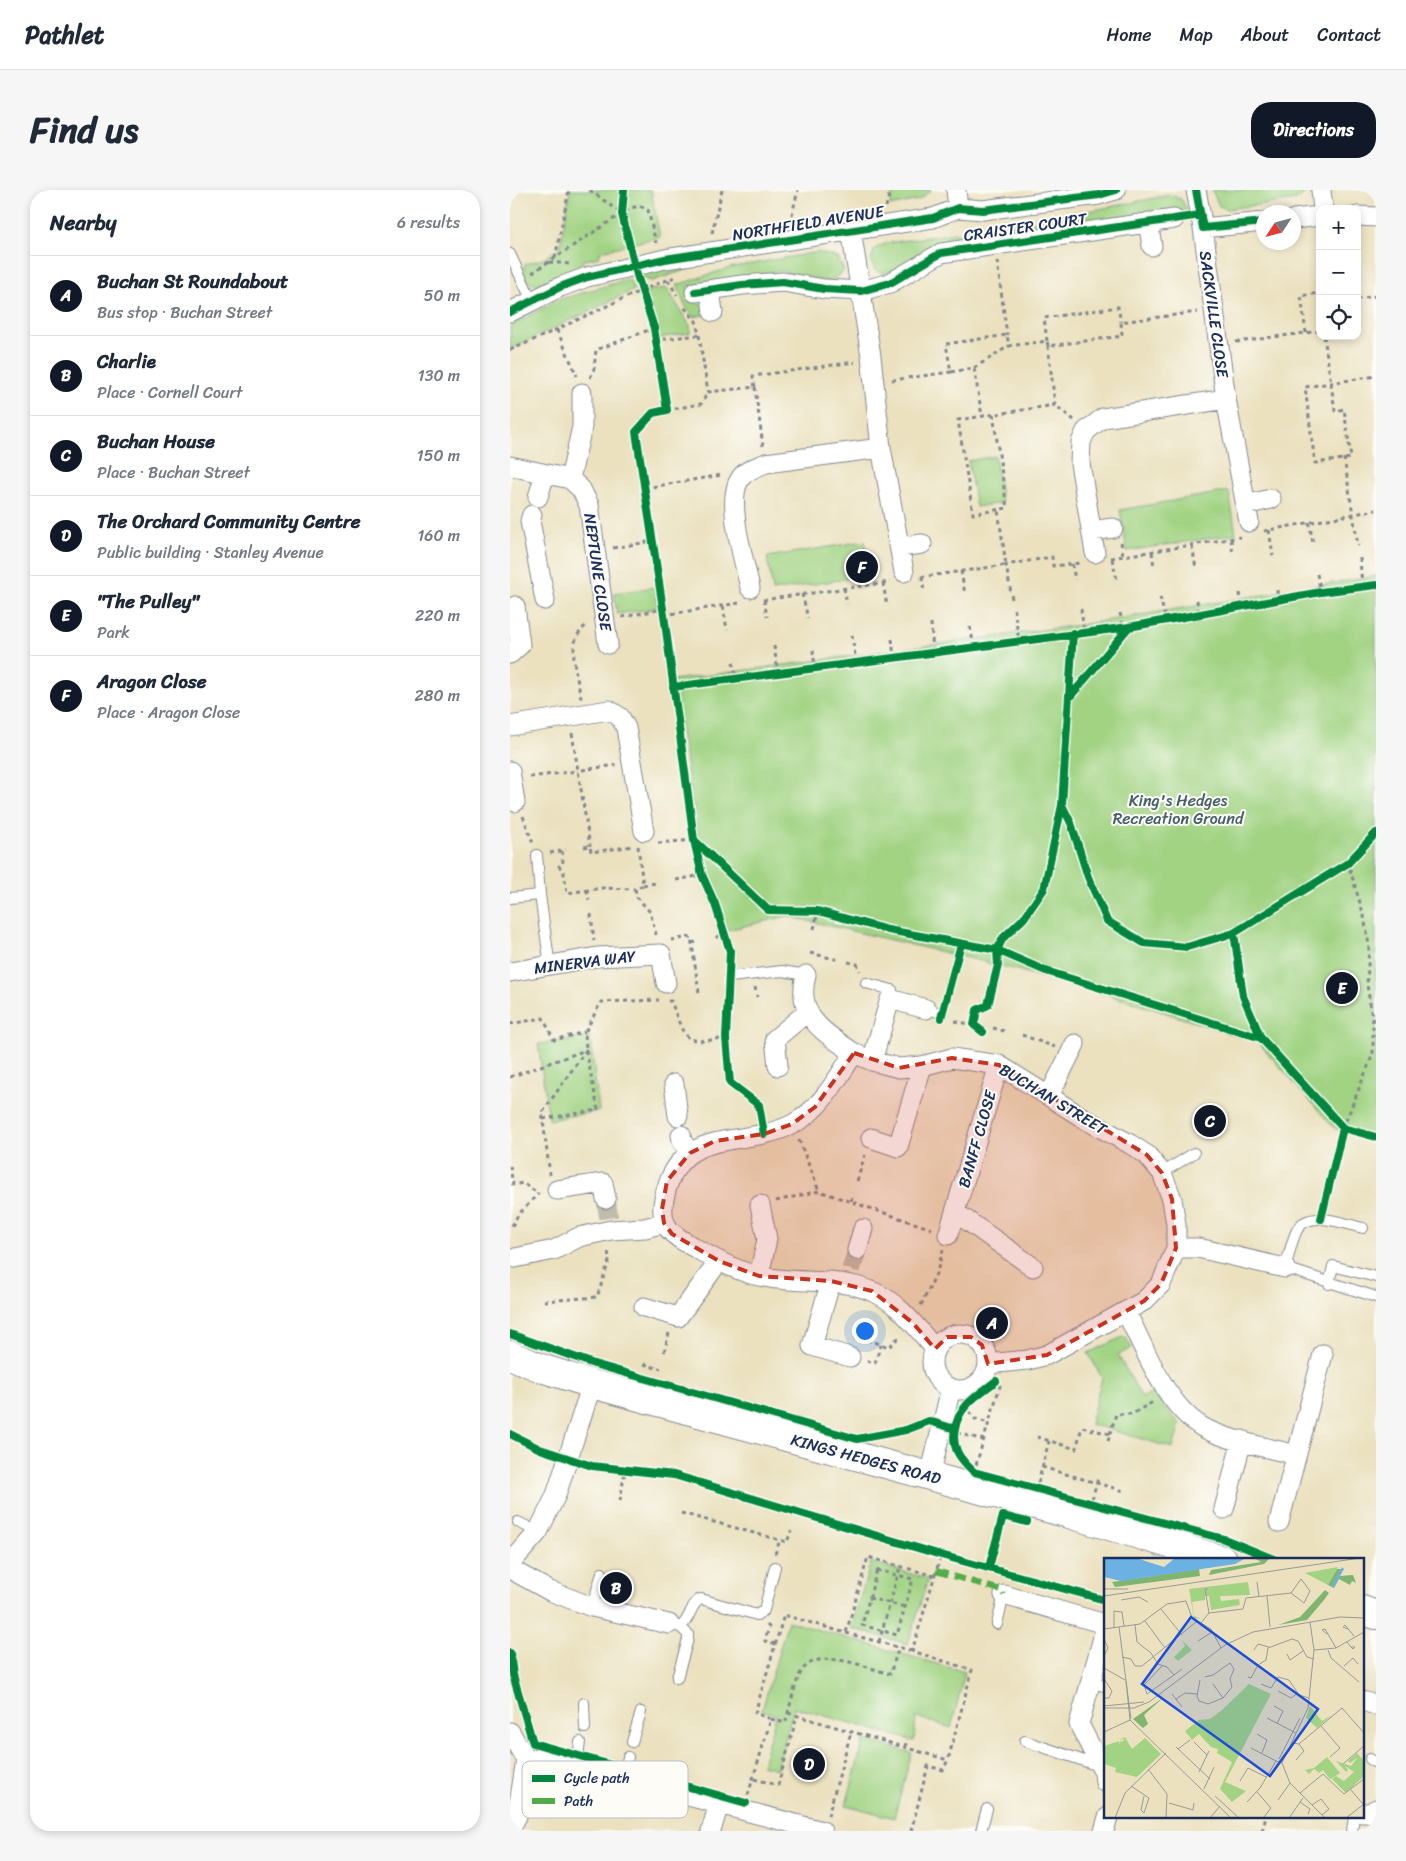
<!DOCTYPE html>
<meta charset="utf-8">
<style>
:root{--surface:#fff;--page:#f6f6f7;--text:#1f2937;--muted:#747a83;--line:#e0e1e3;--accent:#111827}
body{margin:0;font-family:Sriracha,sans-serif;background:var(--page);color:var(--text)}
.controls{position:absolute;right:15px;top:15px;display:grid;overflow:hidden;border-radius:10px;box-shadow:0 2px 8px #0003}
.controls button{width:45px;height:45px;display:grid;place-items:center;padding:0;border:0;border-bottom:1px solid var(--line);background:var(--surface);color:var(--text);font:25px sans-serif}
.compass{position:absolute;left:746px;top:15px;width:45px;height:45px;border-radius:50%;background:var(--surface);box-shadow:0 2px 8px #0003;rotate:234deg}
.you{position:absolute;left:354px;top:1140px;width:18px;height:18px;margin:-12px;border:4px solid #fff;border-radius:50%;background:#1a73e8;box-shadow:0 0 0 8px #1a73e833}
.badge{display:grid;place-items:center;width:32px;height:32px;border-radius:50%;background:var(--accent);color:#fff;font-size:16px;font-weight:700}
.pin{position:absolute;translate:-50% -50%;border:2px solid #fff;box-shadow:0 1px 5px #0006}
.list{margin:0;padding:0;list-style:none}
h2{display:flex;justify-content:space-between;align-items:center;height:65px;margin:0;padding:0 20px;font-size:21px}
h2 small{font-size:16px;font-weight:400;color:var(--muted)}
.list li{display:grid;grid-template-columns:32px 1fr auto;gap:15px;align-items:center;box-sizing:border-box;height:80px;padding:0 20px;border-top:1px solid var(--line)}
.list b{display:block;font-size:19px;white-space:nowrap}
.list p{margin:0;font-size:16px;white-space:nowrap;color:var(--muted)}
.list em{font-size:16px;font-style:normal;color:var(--muted)}
.icon{flex:none;width:28px;height:28px;fill:none;stroke:currentColor;stroke-width:2;stroke-linecap:round;stroke-linejoin:round}
.map{position:relative;flex:none;width:866px;height:1641px;overflow:hidden;border-radius:20px}
header{display:flex;align-items:center;gap:30px;box-sizing:border-box;height:70px;padding:0 25px;background:var(--surface);border-bottom:1px solid var(--line)}
header strong{font-size:24px}
nav{display:flex;gap:28px;margin-inline-start:auto;font-size:18px}
.intro{display:flex;align-items:center;justify-content:space-between;box-sizing:border-box;height:120px;padding:0 30px}
h1{margin:0;font-size:35px}
.button{padding:12px 22px;border-radius:20px;background:var(--accent);color:#fff;font-size:18px;font-weight:700}
main{display:flex;gap:30px;padding:0 30px}
aside{flex:1;background:var(--surface);border-radius:20px;box-shadow:0 2px 8px #0003}
.map>svg:first-child{display:block}
</style>
<header>
<strong>Pathlet</strong>
<nav><a>Home</a><a>Map</a><a>About</a><a>Contact</a></nav>
</header>
<div class="intro"><h1>Find us</h1><a class="button">Directions</a></div>
<main>
<aside>
<h2>Nearby<small>6 results</small></h2>
<ul class="list">
<li><span class="badge">A</span><div><b>Buchan St Roundabout</b><p>Bus stop · Buchan Street</p></div><em>50 m</em></li>
<li><span class="badge">B</span><div><b>Charlie</b><p>Place · Cornell Court</p></div><em>130 m</em></li>
<li><span class="badge">C</span><div><b>Buchan House</b><p>Place · Buchan Street</p></div><em>150 m</em></li>
<li><span class="badge">D</span><div><b>The Orchard Community Centre</b><p>Public building · Stanley Avenue</p></div><em>160 m</em></li>
<li><span class="badge">E</span><div><b>&quot;The Pulley&quot;</b><p>Park</p></div><em>220 m</em></li>
<li><span class="badge">F</span><div><b>Aragon Close</b><p>Place · Aragon Close</p></div><em>280 m</em></li>
</ul>
</aside>
<div class="map">
<svg width="866" height="1641" viewBox="0 0 866 1641">
<rect width="100%" height="100%" fill="#fdfcf7"/>
<filter id="ink" filterUnits="userSpaceOnUse"><feTurbulence type="fractalNoise" baseFrequency=".02" numOctaves="2"/><feDisplacementMap in="SourceGraphic" scale="10" xChannelSelector="R" yChannelSelector="G"/><feConvolveMatrix kernelMatrix="1 2 1 2 8 2 1 2 1" color-interpolation-filters="sRGB"/></filter>
<filter id="wash" filterUnits="userSpaceOnUse"><feTurbulence type="fractalNoise" baseFrequency=".0096" numOctaves="4" result="noise"/><feDisplacementMap in="SourceGraphic" scale="20" xChannelSelector="R" yChannelSelector="G"/><feGaussianBlur stdDeviation="1.12" result="paint"/><feColorMatrix in="noise" values="0 0 0 0 0 0 0 0 0 0 0 0 0 0 0 0 0 1.4 0 .05"/><feComposite in="paint" operator="in"/></filter>
<g filter="url(#wash)">
<rect width="100%" height="100%" fill="#ebe1bf"/>
<!-- green -->
<path fill="#a1d383" stroke="#5e8170" d="M60,0H141L150,47L91,61L89,67L72,71L63,85L31,94L19,93L13,81L15,74L33,69L50,57Z
M383,0H421L409,10L380,16Z
M702,0H798L787,10L717,19L709,16Z
M660,5L671,9L678,21L436,53L376,84L365,80L361,71L364,59L377,53L533,30Z
M308,62L328,68L334,81L319,92L272,81L177,96L179,111L195,115L198,124L183,127L174,114L167,95L219,78Z
M193,69L190,75L142,91L134,89L132,81Z
M119,89L124,100L0,159V136L48,110Z
M157,98L180,136V143L149,148L136,103L141,100Z
M485,266L492,313L466,317L458,271Z
M719,301L726,344L617,361L610,320Z
M355,351L357,366L345,369L347,387L263,401L257,367Z
M866,386V950L824,938L748,852L596,804L488,775L278,726L217,740L193,680L163,490L570,435Z
M145,397L148,418L107,424L104,403Z
M80,847L89,921L39,930L28,854Z
M615,1146L622,1158L608,1165L632,1208L645,1202L652,1214L670,1234L663,1258L580,1234L592,1188L578,1163Z
M361,1372L418,1389L398,1454L341,1438Z
M278,1431L455,1482L441,1538L406,1527L404,1551L284,1517L267,1579L252,1575L266,1525L252,1520Z
M354,1549L402,1563L384,1628L336,1615Z"/>
</g>
<g filter="url(#ink)">
<g fill="none" stroke-linecap="round" stroke-linejoin="round">
<!-- street-tunnel -->
<path stroke="#c1bdac" stroke-width="19" stroke-dasharray="19 9" stroke-linecap="butt" d="M96,1009L99,1029
M341,1080L347,1060"/>
<defs>
<path id="lane" d="M0,64L22,111
M27,665L30,705L40,777
M0,708L30,705
M220,787L272,781L296,785
M356,793L382,800L380,809
M416,819L432,823
M652,983L684,963
M853,1038C835,1034 798,1019 787,1040C781,1052 779,1066 775,1078L866,1107
M819,1094L823,1076L866,1087
M8,1332L28,1342
M82,1417L92,1383
M159,1434L170,1437C181,1430 180,1413 191,1409L247,1425L254,1420L265,1377
M487,1434L494,1405
M167,1488L178,1449V1444L170,1437
M580,1493L595,1496
M74,1513L75,1538
M515,1551L589,1576
M122,1552L131,1522
M860,1569L866,1573
M67,1577L70,1552
M113,1589L118,1567
M159,1601L166,1578
M471,1641L477,1619
M842,1641L844,1627"/>
<path id="street" d="M446,0L448,18
M686,0L693,38L754,32
M811,0L813,19
M847,26L866,27
M784,29L810,26
M638,32L642,56
M693,38L716,209L739,332
M341,40L361,166L371,258L394,382
M200,100L203,122
M185,102L232,95L273,92L314,99L351,101L380,93L431,63L664,29
M0,122L50,97L77,87L155,69L423,28L448,18L473,20L589,5L606,0
M0,276L60,289L71,299L79,315L98,454
M60,289L72,237V203
M28,307L35,284
M735,315L761,309
M22,325L20,331L35,410
M581,341L603,338
M390,357L412,354
M585,363L570,273L571,252L576,241L593,228L716,209
M240,398C235,373 215,311 230,289C235,280 247,277 256,273L371,258
M0,464L10,455L5,416
M0,536L99,520L110,527L116,538L134,641
M0,581L5,612
M0,782L87,767L151,764L156,793
M296,785C285,827 314,842 344,863
M362,871L380,809L416,819
M268,876L265,849L296,823
M164,894L168,926
M539,906L565,854
M171,945L172,951L180,963
M361,948L388,957L412,876
M47,1000L93,993L96,1009
M445,1022L523,1077
M438,1045L489,875
M666,1058H688L775,1078
M347,1060L353,1039
M5,1068L44,1060L69,1047L101,1040L135,1038L154,1033
M249,1086L257,1049L250,1015
M321,1091L302,1156L340,1167
M134,1117L168,1127L209,1071
M616,1122C636,1160 655,1216 694,1238C718,1251 760,1258 786,1265
M422 1172a28 28 0 1 1 56 0a28 28 0 1 1-56 0Z
M425,1159C407,1138 388,1111 361,1101C325,1086 287,1095 249,1086C228,1082 206,1070 187,1059C164,1046 148,1038 154,1009C169,933 232,960 283,934C310,920 328,888 344,863L362,871L389,878L412,876L442,868L489,875L578,931L620,954L637,965L652,983L662,1009L666,1035V1058L651,1094L634,1111L537,1165L518,1170L478,1174
M420,1286L441,1198
M714,1319L732,1250
M769,1332L813,1164
M0,1374L28,1342L46,1305L82,1194
M0,1379L40,1401L82,1417L159,1434
M494,1405L595,1434
M595,1440L569,1534L594,1583L595,1592
M852,1511L866,1515
M0,1542L16,1570L7,1626L0,1639
M16,1570L37,1569L312,1641
M852,1623H860L866,1619
M201,1641L209,1614
M594,1641L598,1627"/>
<path id="secondary" d="M0,1165L31,1178L82,1194L559,1324L713,1370
M852,1420L866,1425"/>
</defs>
<!-- lane casing -->
<use href="#lane" stroke="#83888e" stroke-width="12"/>
<!-- street casing -->
<use href="#street" stroke="#83888e" stroke-width="21"/>
<!-- secondary casing -->
<use href="#secondary" stroke="#83888e" stroke-width="30"/>
<!-- path -->
<path stroke="#83888e" stroke-width="3" stroke-dasharray="4 4" stroke-linecap="butt" d="M80,0L112,24
M376,17L380,0
M280,33L288,0
M202,43L212,0
M45,68L59,0
M487,71L497,145
M39,72L59,74
M22,83L120,18L130,16L138,20L146,53
M158,90L167,105
M847,109L866,106
M47,140L67,186
M796,143L791,106L810,103
M189,145L198,202
M814,146L825,221L834,219L841,268L805,273L795,197L866,186
M145,150L189,145L186,131L174,117
M537,151L534,128L608,117L611,132
M726,152L810,141
M538,156L545,215L564,230
M0,160C56,137 109,108 165,87
M464,178L499,156
M441,182L464,178L472,226
M80,188L84,179L86,160L144,138
M382,190L441,182L436,154L497,145L499,156L537,151L538,156L612,146L611,132L688,122
M245,197L253,256
M157,220L191,214L198,202L245,197L243,186L345,172
M483,224L497,318L463,324L448,230L545,215
M834,268L848,356
M135,298L212,285
M799,332L803,353
M759,340L763,366
M754,341L866,320
M721,349L723,365
M611,352L613,366
M682,356L686,378
M103,358L143,351
M642,362L644,377
M601,368L731,347
M850,368L852,397
M602,369L607,390
M562,374L565,390
M451,381L455,404
M807,384L811,402
M411,387L496,375L488,320
M412,387L414,402
M373,393L377,416
M334,398L337,414
M767,400L768,411
M730,403L732,417
M292,404L298,428
M650,407L656,431
M502,409L496,375L542,367L543,376L570,373
M253,410L380,392
M254,410L257,427
M687,410L689,426
M213,416L217,440
M504,419L509,450
M571,419L574,442
M610,423L613,437
M154,425L229,413
M112,427L153,419
M421,433L423,462
M460,437L464,456
M342,445L346,472
M382,449L384,467
M264,456L268,483
M303,460L305,478
M223,472L226,488
M71,508C67,484 54,451 77,435
M62,543L80,656
M72,580L106,575
M20,587L68,581
M13,626L23,653
M148,653L184,650
M128,656L133,695L125,699L127,707L140,722L147,748
M74,657L80,656L81,662L124,656
M52,661L53,673L49,676L54,683L57,703L92,698L125,699
M40,663L56,660
M166,690L192,685
M133,695L146,693
M77,700L79,710
M81,724L84,751
M304,739L308,721
M206,748L214,740
M161,750L181,747L189,803
M182,753L189,751
M300,763L329,770
M338,772L347,774L350,781
M245,797L247,807
M158,811H161C176,850 172,855 216,848
M445,831L464,835
M0,834L33,828L44,850L75,842
M483,838L494,841
M512,845L545,857
M0,887L76,860L32,923L40,985
M33,929L88,920L76,860L75,842L91,812L149,810
M833,938L863,864V833L857,795L859,755L854,726L838,673
M289,950L309,1001
M0,976L3,995L13,993L29,1004
M347,991L355,965
M266,1011L309,1001L422,1039
M341,1011L343,1003
M2,1036L8,1025L28,1004
M34,1111L87,1107L99,1071L98,1059
M411,1115L427,1082L433,1060
M345,1150L346,1146L379,1157L391,1145
M154,1162L159,1143
M357,1171L365,1173L371,1155
M134,1174L149,1179L150,1177
M455,1215L465,1229L479,1233
M447,1243L474,1250
M600,1244L606,1224H622L643,1212
M527,1247L566,1259L572,1237L600,1244L598,1251
M466,1275L490,1196L487,1191
M532,1277L614,1301
M528,1293L539,1251
M582,1309L588,1288
M110,1311L115,1280
M171,1323L277,1352L281,1341
M265,1364L270,1350
M367,1380L403,1389L387,1445L352,1435Z
M359,1408L395,1417
M257,1435L259,1437L255,1451L265,1454
M336,1443L402,1461
M369,1452L390,1377
M278,1523L438,1570
M261,1529L275,1533C280,1518 283,1499 290,1484C304,1454 358,1478 380,1484L389,1457
M395,1557L397,1549
M244,1589L268,1595L287,1526
M238,1605L261,1529L245,1523L274,1425L336,1443L358,1367L424,1386
M318,1626L341,1542
M401,1641L418,1576L433,1580L438,1570L462,1480L402,1461L431,1365
M752,1641L756,1627"/>
<!-- lane -->
<use href="#lane" stroke="#fff" stroke-width="10"/>
<!-- street -->
<use href="#street" stroke="#fff" stroke-width="19"/>
<!-- secondary -->
<use href="#secondary" stroke="#fff" stroke-width="28"/>
<!-- quiet -->
<path stroke="#52ab49" stroke-width="6" stroke-dasharray="12 6" stroke-linecap="butt" d="M426,1381L491,1400L494,1405"/>
<defs>
<path id="cycleway" d="M114,0L112,24L127,85L144,138L157,220L143,223L126,242L154,425L184,650L192,685L205,714L220,761L216,848L220,893L249,915L254,944
M686,0L693,38L754,32
M185,102L232,95L273,92L314,99L351,101L380,93L431,63L691,25
M0,122L50,97L77,87L155,69L423,28L448,18L473,20L589,5L606,0
M563,443L552,615L561,633L578,687L597,731L634,753L677,757L724,743L838,673L866,643
M163,497L619,437L811,402L866,395
M559,508L619,437
M184,650L258,720L308,721L378,740L487,760L536,781L751,848L833,938L866,947
M724,743L733,806L751,848
M431,828L451,754
M473,842L464,835L467,820L478,815L488,775L487,760L493,748L514,728L534,699L552,615
M811,1029L833,938
M0,1144L84,1174L347,1249L396,1240L419,1231L445,1239C441,1258 450,1269 464,1282L714,1349L766,1370
M445,1239C449,1215 468,1205 486,1191
M0,1244L30,1259L82,1276L164,1285L431,1365L595,1410
M479,1377L493,1326L517,1332
M0,1463L3,1485L23,1553L236,1613"/>
</defs>
<!-- cycleway casing -->
<use href="#cycleway" stroke="#fdfcf7" stroke-width="11"/>
<!-- cycleway -->
<use href="#cycleway" stroke="#00873e" stroke-width="8"/>
</g>
</g>
<!-- marked area -->
<path fill="#c8321e" fill-opacity="0.2" stroke="#c8321e" stroke-width="4" stroke-dasharray="10 6" stroke-linejoin="round" d="M344,863L389,878L442,868L489,875L637,965L652,983L662,1009L666,1058L651,1094L634,1111L537,1165L478,1174L472,1155L461,1147H437L425,1159L403,1133L362,1101L321,1091L249,1086L209,1071L162,1044L154,1033L152,1019L157,991L180,963L205,951L254,944L282,934L305,917Z"/>
<g text-anchor="middle" dominant-baseline="central" stroke-width="4" stroke-linejoin="round" paint-order="stroke">
<!-- street labels -->
<g font-size="16" fill="#1b2f5e" stroke="#fdfcf7">
<text transform="translate(298 33) rotate(-9)">NORTHFIELD AVENUE</text>
<text transform="translate(515 37) rotate(-8)">CRAISTER COURT</text>
<text transform="translate(704 124) rotate(82)">SACKVILLE CLOSE</text>
<text transform="translate(88 382) rotate(82)">NEPTUNE CLOSE</text>
<text transform="translate(75 772) rotate(-7)">MINERVA WAY</text>
<text transform="translate(543 909) rotate(31)">BUCHAN STREET</text>
<text transform="translate(467 949) rotate(-74)">BANFF CLOSE</text>
<text transform="translate(356 1269) rotate(15)">KINGS HEDGES ROAD</text>
</g>
<!-- park labels -->
<g font-size="16" fill="#436069" stroke="#fdfcf7">
<text x="668" y="610">King's Hedges<tspan x="668" dy="18">Recreation Ground</tspan></text>
</g>
</g>
<!-- overview -->
<g transform="translate(594 1368)">
<rect width="260" height="260" fill="#ebe1bf"/>
<path d="M234,9L224,27L201,15ZM144,24L146,37L116,38L117,43L135,41L136,47L107,52L105,38H101V42L88,44L90,58L97,61L90,60L85,31ZM78,82L88,92L74,103L70,99L81,88ZM145,126L167,136L121,224L142,233L128,244L116,231L128,204L113,195L114,191L107,189L95,176L88,182L81,173L95,162L106,161L118,152ZM206,148L218,163L228,157L213,170L202,160ZM21,179L28,191L41,180L57,196L33,219L11,214L12,210L0,206V188L15,183V187L16,183L18,184L21,181L15,182ZM253,195L260,203V218L242,235L228,221L232,218L240,223L250,214L241,208L244,212L242,214L232,203L247,208L254,199L246,205L244,203ZM223,199L236,215L230,219L226,221L219,212L215,215L210,211L205,216L201,212L210,210Z" fill="#a1d383"/>
<path d="M150,0H166L160,6L105,17L107,12L157,4ZM95,11L96,18L11,29L8,24ZM233,11H239L236,18L249,17L252,25L248,23L246,27L235,21L230,30L224,27ZM221,32L225,35L220,42L203,62L174,67L196,59ZM60,139L40,157L44,166L39,170L29,161Z" fill="#80b571"/>
<path d="M0,0H32L60,9L71,0H142L131,6L17,23L0,19Z" fill="#6bb1e2"/>
<path fill="none" stroke="#6bb1e2" stroke-width="2.5" d="M228,29L239,10"/>
<path fill="none" stroke="#989a98" stroke-width="1" d="M197,21L206,33L200,45L187,35ZM153,24L155,39M0,31H24M104,31H101L105,55M0,38L256,0M163,38L166,69M17,42L35,39L44,44M57,51L78,77M41,63L61,90M206,64L210,92L204,150L178,205L186,225L221,260M97,65L105,55L139,51L142,40L187,35M31,67L33,84L47,95L54,106L63,109L70,117L78,111M10,69V53L18,54L20,68M15,69L27,161M0,71L36,66L63,46L82,43L88,60L107,71L117,90M244,71L239,69L241,67L250,78M223,76L218,72L221,71L232,90M0,81L4,90L0,98M94,83L108,74M243,84L247,89L249,91L251,89H247M150,92L154,86L165,89M210,92L232,90L260,74M224,92L227,100L255,124M183,96L186,102L199,93M18,99L27,101L31,108H38L92,64M58,108L40,127L43,136L70,117M240,108L249,100L254,106M0,110L21,122M101,119L109,117L126,105M144,119L147,120L154,107L162,102L164,90L188,81L194,83L203,99L210,101M0,121L8,133L5,140H0M96,122L93,138L95,143L104,146L119,140L128,129L126,121L130,111L126,105M22,123L26,162L127,260M109,126L119,140M157,126L167,130L174,119L185,122L195,137L205,140M174,133L187,140L194,135M68,136L78,149M72,141L81,135L93,136M0,148L40,144M170,148L179,153L173,166M0,150H30L45,144L121,87L149,74L236,59L260,60M163,160L192,175M217,168L236,190L226,199M0,174L26,162M153,176L163,182L158,195M90,184L103,197M188,185L195,186L238,150L260,175M72,189L106,221M147,190L172,203M74,191L86,182M175,201L196,160M192,202L200,193L195,186M239,206L260,188M44,211L63,236L62,260M95,214L105,193M136,223L144,210L162,219M27,228L45,240L40,255L37,252L40,238M100,231L110,209M247,232L259,246M153,234L167,250L159,260M196,235L219,216L240,236L260,221M111,238L135,260M174,242L186,225M143,244L156,230L172,203L178,205M196,244L206,251L204,256M65,245L89,252L90,245M208,247L217,241L225,251L218,257M11,260L21,235L62,195M106,260L116,248M185,260L199,240M242,260L260,246"/>
<path fill="#1d4ed8" fill-opacity="0.15" stroke="#1d4ed8" stroke-width="2.5" d="M87,59L214,151L166,218L38,126Z"/>
<rect width="260" height="260" fill="none" stroke="#1b2f5e" stroke-width="2.5"/>
</g>
<!-- legend -->
<rect x="12" y="1571" width="166" height="57" rx="8" fill="#fdfcf7" stroke="#b9bec9" stroke-width="1"/>
<rect x="22" y="1585" width="23" height="7" fill="#00873e"/>
<rect x="22" y="1608" width="23" height="6" fill="#52ab49"/>
<g font-size="14" fill="#1b2f5e">
<text x="54" y="1593">Cycle path</text>
<text x="54" y="1616">Path</text>
</g>
</svg>
<div class="controls">
<button>+</button>
<button>−</button>
<button><svg class="icon" aria-label="locate" viewBox="0 0 24 24"><circle cx="12" cy="12" r="6"/><path d="M12 2v4M12 18v4M2 12h4M18 12h4"/></svg></button>
</div>
<svg class="compass" viewBox="-18 -18 36 36"><path d="M0-13l5 13h-10z" fill="#e53935"/><path d="M0 13l5-13h-10z" fill="#747a83"/></svg>
<div class="you"></div>
<div class="pin badge" style="left:482px;top:1133px">A</div>
<div class="pin badge" style="left:106px;top:1398px">B</div>
<div class="pin badge" style="left:700px;top:931px">C</div>
<div class="pin badge" style="left:299px;top:1574px">D</div>
<div class="pin badge" style="left:832px;top:798px">E</div>
<div class="pin badge" style="left:352px;top:377px">F</div>
</div>
</main>
